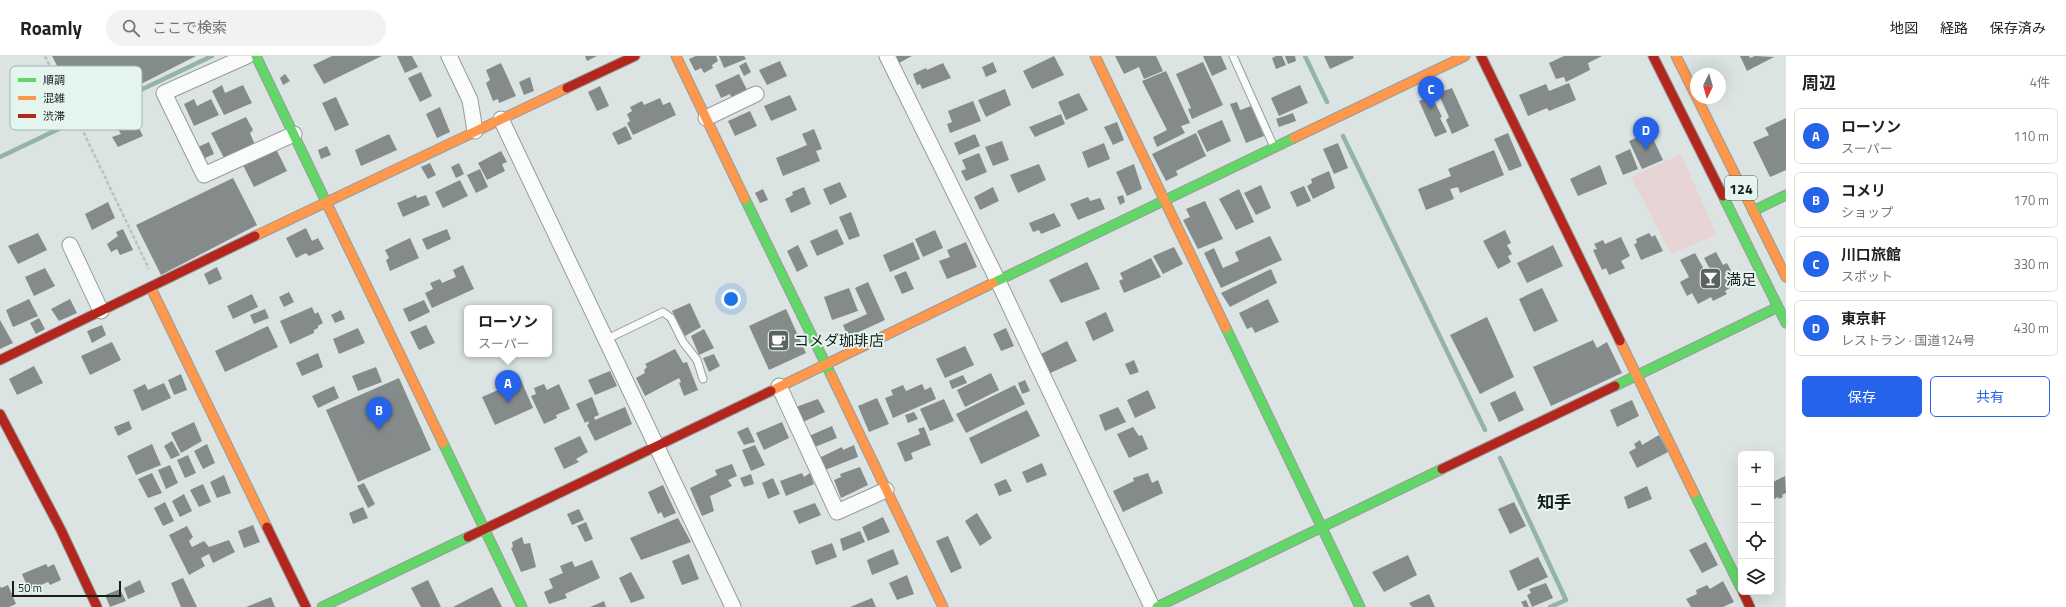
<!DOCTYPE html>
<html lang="ja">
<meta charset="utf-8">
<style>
:root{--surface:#fff;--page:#f2f2f2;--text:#222;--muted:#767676;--line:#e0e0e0;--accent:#2563eb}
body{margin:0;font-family:"Titillium Web","Noto Sans JP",sans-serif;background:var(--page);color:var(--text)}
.controls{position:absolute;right:12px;bottom:12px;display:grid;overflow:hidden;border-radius:6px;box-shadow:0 4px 16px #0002}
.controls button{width:36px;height:36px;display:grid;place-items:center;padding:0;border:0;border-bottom:1px solid var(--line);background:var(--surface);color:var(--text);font:20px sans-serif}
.compass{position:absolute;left:1690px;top:12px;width:36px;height:36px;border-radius:50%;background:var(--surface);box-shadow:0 4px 16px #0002;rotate:185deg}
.scale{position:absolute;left:12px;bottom:10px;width:109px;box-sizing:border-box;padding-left:4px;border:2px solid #161d1b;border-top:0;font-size:11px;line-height:14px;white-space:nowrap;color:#161d1b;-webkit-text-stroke:3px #e4f5f0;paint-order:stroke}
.you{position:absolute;left:731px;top:243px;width:14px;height:14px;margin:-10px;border:3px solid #fff;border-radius:50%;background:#1a73e8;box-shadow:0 0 0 6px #1a73e833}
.badge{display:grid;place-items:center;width:26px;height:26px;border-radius:50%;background:var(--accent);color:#fff;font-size:13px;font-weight:700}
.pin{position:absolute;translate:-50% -33px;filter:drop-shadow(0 1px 2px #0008)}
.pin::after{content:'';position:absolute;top:21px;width:14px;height:12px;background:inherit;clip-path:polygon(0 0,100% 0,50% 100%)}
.popup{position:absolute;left:464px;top:249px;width:88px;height:52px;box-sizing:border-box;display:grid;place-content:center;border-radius:6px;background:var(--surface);filter:drop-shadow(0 1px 3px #0005);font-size:13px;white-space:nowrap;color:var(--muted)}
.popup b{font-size:15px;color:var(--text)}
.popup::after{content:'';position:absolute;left:50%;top:100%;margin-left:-8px;border:8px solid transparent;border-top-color:var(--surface)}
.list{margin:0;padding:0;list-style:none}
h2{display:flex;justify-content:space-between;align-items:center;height:52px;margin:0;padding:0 16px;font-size:17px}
h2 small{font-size:13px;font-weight:400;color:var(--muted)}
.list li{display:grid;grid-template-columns:26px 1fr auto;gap:12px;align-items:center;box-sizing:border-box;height:56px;margin:0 8px 8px;padding:0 8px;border:1px solid var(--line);border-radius:6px}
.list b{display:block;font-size:15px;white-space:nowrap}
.list p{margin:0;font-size:13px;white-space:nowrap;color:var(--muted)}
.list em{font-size:13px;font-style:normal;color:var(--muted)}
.actions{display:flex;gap:8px;padding:12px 16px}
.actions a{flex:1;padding:9px 0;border:1px solid var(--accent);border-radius:6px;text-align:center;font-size:14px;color:var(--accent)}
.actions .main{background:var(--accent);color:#fff}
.icon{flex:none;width:22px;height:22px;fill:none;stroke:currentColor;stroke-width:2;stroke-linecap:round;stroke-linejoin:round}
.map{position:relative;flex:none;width:1786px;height:551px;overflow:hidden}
header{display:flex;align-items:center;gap:24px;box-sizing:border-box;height:56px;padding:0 20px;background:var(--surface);border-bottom:1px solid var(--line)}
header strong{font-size:19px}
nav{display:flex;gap:22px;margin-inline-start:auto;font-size:14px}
.search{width:280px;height:36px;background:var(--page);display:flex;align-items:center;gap:10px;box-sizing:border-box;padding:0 14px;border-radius:22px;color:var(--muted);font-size:15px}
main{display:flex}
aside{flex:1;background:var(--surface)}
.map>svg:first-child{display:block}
</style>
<header>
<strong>Roamly</strong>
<div class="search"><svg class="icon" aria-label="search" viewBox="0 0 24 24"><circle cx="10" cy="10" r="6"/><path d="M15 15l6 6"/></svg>ここで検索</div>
<nav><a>地図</a><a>経路</a><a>保存済み</a></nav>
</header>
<main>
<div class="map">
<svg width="1786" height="551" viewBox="0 0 1786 551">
<rect width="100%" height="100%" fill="#dbe4e2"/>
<!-- green -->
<path fill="#e7d5d5" d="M1681,98L1717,179L1671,198L1631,121Z"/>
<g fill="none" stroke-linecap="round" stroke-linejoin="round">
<!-- stream -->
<path stroke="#94b3aa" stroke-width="4.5" d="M1305,0L1327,46
M1343,80L1485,374
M0,101L212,0
M1500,402L1566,544L1550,551"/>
</g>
<!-- building -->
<path fill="#858b8a" d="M52,0H196L82,58Z
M332,0H382L324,28L313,9Z
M397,0H412L418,11L405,17Z
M585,0H597L587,5Z
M696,0H716L718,5L712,9L713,12L704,17L701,12L695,15L689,3Z
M719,0H744L746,3L724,12Z
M912,0L899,7L895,1L896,0Z
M1054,0L1064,19L1032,33L1023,15Z
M1115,0H1156L1163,15L1144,23L1139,11L1124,18Z
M1203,0H1221L1227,13L1212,20Z
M1276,0H1282L1286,9L1276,13L1272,2Z
M1285,0H1295L1296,5L1288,8Z
M1324,0H1353L1354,2L1330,13Z
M1564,0H1602L1588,7L1590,14L1566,26L1564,21L1556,23L1549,7Z
M1740,0H1749L1750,2L1755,0L1774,1L1747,15Z
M780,5L787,20L767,29L759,14Z
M746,6L751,16L744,20L739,10Z
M993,6L997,16L986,21L982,11Z
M1203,6L1223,49L1192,63L1188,53L1191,52L1176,18Z
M501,7L516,40L499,47L498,43L493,45L486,27L490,24L486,14Z
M943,7L951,22L922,33L920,28L917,29L913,18L926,12L927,14Z
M1166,15L1190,67L1181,70L1185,77L1157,91L1153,81L1167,74L1142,25Z
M421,16L432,40L420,46L408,22Z
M285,18L290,25L283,29L280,22Z
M739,18L748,36L732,43L730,38L721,42L715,29Z
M530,21L534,35L524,39L519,26Z
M1569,27L1576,44L1549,55L1547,52L1528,60L1519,39L1546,28L1549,35Z
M222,29L225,37L243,29L252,47L224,59L212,35Z
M1300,29L1308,47L1279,60L1271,42Z
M600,30L609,50L597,55L588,36Z
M1452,32L1469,70L1452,78L1446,64L1449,61L1438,37Z
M1005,33L1011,49L986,61L978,44Z
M1079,37L1088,54L1066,64L1058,46Z
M790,39L797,54L771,65L764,50Z
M1432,40L1442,61L1440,62L1447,76L1435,81L1419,45Z
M336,41L349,69L335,75L322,47Z
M660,42L663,49L670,46L676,59L633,79L627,67L630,65L627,58L632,55L630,51L642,45L644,49Z
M194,43L197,50L211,43L219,59L194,70L184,48Z
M973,45L981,65L950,77L947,68L952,66L948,55Z
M1237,46L1240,54L1251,50L1264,80L1246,87L1230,48Z
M440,51L450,76L437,82L426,58Z
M750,55L757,70L735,80L728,65Z
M1293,57L1296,65L1279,71L1276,63Z
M1061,58L1065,68L1035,81L1029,71Z
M246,61L253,74L250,77L255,89L224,102L211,77Z
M1786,62V114L1770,121L1753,86L1769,79L1765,72Z
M1222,64L1231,85L1207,96L1197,75Z
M135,65L143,80L118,91L112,81L121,78L118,73Z
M1117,66L1124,84L1113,89L1104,71Z
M626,70L632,83L618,89L612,77Z
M814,73L822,93L816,95L820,105L783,120L776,102L807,89L802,78Z
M1650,76L1663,104L1642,113L1629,85Z
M1196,77L1206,100L1176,115L1178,119L1166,125L1152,98Z
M1508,77L1522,110L1509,115L1494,83Z
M389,78L397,94L361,110L355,94Z
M975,78L980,90L959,99L954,87Z
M1002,85L1009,104L993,110L985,91Z
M209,86L214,98L203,103L198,91Z
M1104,87L1110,103L1088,112L1082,96Z
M1338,87L1348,112L1334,118L1323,93Z
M327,90L331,99L321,103L318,94Z
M276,93L287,115L254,131L243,109Z
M1630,93L1638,113L1623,119L1615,100Z
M1494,94L1504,119L1460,137L1458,131L1450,133L1454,143L1426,154L1418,133L1451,120L1448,113Z
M501,95L507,106L502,108L505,115L487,124L478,107Z
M979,97L987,116L966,125L961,115L966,113L962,104Z
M430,107L436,119L428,123L421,111Z
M459,107L464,118L456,122L451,111Z
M1039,108L1046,124L1018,137L1010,119Z
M1134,108L1142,133L1127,140L1116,116Z
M1600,109L1607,128L1578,140L1570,123Z
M480,113L488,131L476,137L467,119Z
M1329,115L1335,132L1313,143L1307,130L1312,127L1311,123Z
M233,122L257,169L161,219L136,169Z
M460,124L468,140L443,152L435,136Z
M840,126L847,141L830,149L823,133Z
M1261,129L1271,152L1256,159L1244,137Z
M1304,130L1311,145L1297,151L1290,136Z
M804,131L811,148L791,157L785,143L793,139L792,136Z
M993,131L999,145L980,154L974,141Z
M763,133L768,144L760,147L755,137Z
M1239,133L1254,166L1236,174L1219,143Z
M416,139L417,142L426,139L430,149L403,161L397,147Z
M1123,139L1125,146L1120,149L1117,141Z
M1088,141L1090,145L1100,142L1105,153L1078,164L1070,148Z
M1205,145L1223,183L1198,193L1183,164L1190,161L1186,153Z
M108,146L115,162L92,174L85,158Z
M851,156L860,180L849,184L839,161Z
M1054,157L1061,170L1041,178L1039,174L1033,176L1029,167Z
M306,172L312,185L318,182L324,193L309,200L306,197L296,202L286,182Z
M123,173L133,194L120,199L117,193L111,196L107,188L118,180L116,176Z
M447,173L451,183L427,194L422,183Z
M837,173L844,188L817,200L810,185Z
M935,174L943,192L923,201L915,183Z
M1505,174L1511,187L1507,189L1512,198L1508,200L1511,206L1498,213L1483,185Z
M38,177L47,194L18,208L8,190Z
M1649,177L1652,181L1655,179L1663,195L1641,204L1634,188L1637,187L1636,183Z
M1270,180L1282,204L1221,232L1204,197L1214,192L1223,212L1239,205L1235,196Z
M1621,181L1630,200L1621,205L1625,212L1609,219L1606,212L1602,214L1593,194L1597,193L1594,188L1603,184L1605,188Z
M410,182L419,202L390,215L386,204L389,202L385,194Z
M913,186L920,203L890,216L883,199Z
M966,186L977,211L947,223L939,205L950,201L947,194Z
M798,189L808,210L797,216L787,195Z
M1553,189L1563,210L1527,227L1517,207Z
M1174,191L1183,208L1163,218L1153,200Z
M1716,196L1723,209L1727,207L1733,218L1730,220L1735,229L1725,235L1727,238L1713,245L1711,241L1698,248L1692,237L1687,240L1680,226L1689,221L1680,204L1695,197L1706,217L1704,219L1711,215L1704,202Z
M1151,202L1161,221L1124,237L1119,225L1123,223L1120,217Z
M1087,206L1100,233L1061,247L1049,224Z
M463,209L474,233L432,252L425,237L433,233L430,227L440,223L442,227L456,221L453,214Z
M217,211L222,223L209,229L204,218Z
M45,212L55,230L34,240L25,221Z
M1271,213L1277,227L1230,251L1221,237Z
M906,215L914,233L902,238L894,220Z
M868,226L885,264L848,281L843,269L867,258L855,232Z
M849,232L858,255L832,264L824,241Z
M1542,232L1558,265L1534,276L1519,243Z
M289,236L294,246L284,251L279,241Z
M252,238L258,251L233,263L227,250Z
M29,243L38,260L13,271L6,254Z
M70,243L77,257L59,265L51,253Z
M1268,243L1279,266L1255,277L1252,271L1247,273L1239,257Z
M424,244L430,256L409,266L403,253Z
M690,247L701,271L685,280L672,255Z
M312,251L315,258L318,256L323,267L318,270V272L314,274V277L290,288L280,265Z
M265,253L269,262L254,268L250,259Z
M786,253L806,297L769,314L749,270Z
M341,254L345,263L335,267L331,259Z
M1106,256L1114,275L1093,285L1085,266Z
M1487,261L1514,321L1480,338L1450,279Z
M39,262L45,273L36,278L30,267Z
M0,264L13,287L0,293Z
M102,269L106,279L92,287L87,275Z
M426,269L435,287L419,294L410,276Z
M268,270L278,291L225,316L215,295Z
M358,272L365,287L339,298L333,283Z
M1006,272L1014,290L1001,295L993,278Z
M704,273L714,292L699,299L691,280Z
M1593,284L1597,292L1607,286L1622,317L1551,350L1533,311Z
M1067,285L1077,305L1048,318L1039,299Z
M112,286L121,304L90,319L81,300Z
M965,290L974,309L945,322L936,303Z
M675,293L683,307L687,306L698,334L684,340L679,327L681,326L679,322L645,340L636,322L645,317L644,314L647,311L645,308Z
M318,297L323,311L302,320L296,307Z
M714,298L720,310L709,316L703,302Z
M1134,304L1139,316L1130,319L1125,308Z
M34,310L43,327L17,339L9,323Z
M376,311L382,326L358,335L352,320Z
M610,315L617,330L595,339L588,324Z
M991,317L999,334L965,351L957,334Z
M181,318L187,334L174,339L168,324Z
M963,319L967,327L952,333L949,325Z
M399,322L431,394L358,426L326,354Z
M521,324L533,352L495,369L482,341Z
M1025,324L1030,335L1022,338L1018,327Z
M164,327L171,342L142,355L133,334L145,328L148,334Z
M544,328L547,334L559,328L570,353L556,359L557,362L544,368L531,340L536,338L534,332Z
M922,328L925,334L931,331L936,343L893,362L885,342L893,339L891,334L903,329L906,335Z
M1015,329L1025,348L966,377L956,358Z
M334,330L339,342L318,352L312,340Z
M1148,334L1156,352L1135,362L1127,344Z
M1515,335L1524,354L1499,366L1490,347Z
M592,341L599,359L594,361L595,364L625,351L632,368L595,385L587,369L589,368L588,365L585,367L576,348Z
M877,342L889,368L869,376L858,350Z
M818,343L825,356L803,366L796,351Z
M944,343L954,365L930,375L920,353Z
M1632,344L1639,360L1617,371L1610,354Z
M1118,351L1126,366L1105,375L1099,359Z
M1027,354L1040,380L981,408L969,382Z
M914,356L918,363L908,367L905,359Z
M129,365L132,373L118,380L114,371Z
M194,366L202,385L181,397L171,377Z
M782,366L789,382L764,394L756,377Z
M832,370L837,382L815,391L809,380Z
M748,371L755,386L744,389L737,376Z
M924,371L931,389L911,397L913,403L905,406L897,387L920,378L918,373Z
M1133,371L1139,380L1142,379L1148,393L1129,402L1117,378Z
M1659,379L1668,396L1637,412L1629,396L1636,392L1634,388L1640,384L1642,389Z
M580,380L588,396L576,403L579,406L564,413L554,392Z
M172,385L180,399L171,403L164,390Z
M152,388L161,409L136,419L127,400Z
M207,388L215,407L203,413L194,395Z
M755,389L765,409L751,415L742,394Z
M854,389L858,401L825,414L819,402L842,391L843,394Z
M188,399L196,417L185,422L177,404Z
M1042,407L1047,419L1027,427L1022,416Z
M732,408L737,420L728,424L732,430L710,440L714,455L702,460L690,432L717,419L715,414Z
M170,409L178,427L166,433L158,414Z
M860,411L868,429L841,442L834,424L841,421L840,418Z
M152,417L162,437L148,442L138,423Z
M802,417L804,421L810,417L814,428L786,440L780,425Z
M1148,417L1152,427L1158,424L1163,437L1123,456L1113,435L1134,425L1133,422Z
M751,418L754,428L744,431L740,422Z
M224,419L231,437L217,442L210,426Z
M1785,420L1786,437L1782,439L1783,441L1779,443L1778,441L1772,444L1771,427Z
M773,422L780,438L768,443L762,427Z
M1006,423L1012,435L999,440L994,428Z
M364,427L375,448L368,452L357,430Z
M203,428L211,446L199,451L190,434Z
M663,429L676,457L664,462L661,456L658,458L648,436Z
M1647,430L1652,443L1628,453L1624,441Z
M184,438L192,455L180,461L172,445Z
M165,446L174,465L163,470L154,452Z
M1514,446L1526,470L1510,478L1498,453Z
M815,447L821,459L799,468L793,455Z
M363,451L368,462L353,468L349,457Z
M579,453L584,464L572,469L567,458Z
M977,457L992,482L980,490L965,465Z
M883,461L890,476L868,485L862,471Z
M678,462L691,486L641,504L630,482Z
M586,466L593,483L585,486L577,470Z
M253,469L260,486L244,492L238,475Z
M187,470L193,481L189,485L192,491L204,485L209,491L229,484L235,496L213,507L209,498L201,502L205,510L189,519L169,479Z
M860,475L865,486L843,495L840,483Z
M948,480L962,512L951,517L936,485Z
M522,481L524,488L530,487L536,511L521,516L511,492L513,491L512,486Z
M1706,486L1718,509L1702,517L1689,494Z
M832,487L837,501L816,509L811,495Z
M893,493L899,508L872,519L867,504Z
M689,498L699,523L682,529L672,505Z
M1408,499L1417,519L1384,536L1372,516Z
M1538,501L1548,521L1518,535L1509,515Z
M592,504L600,522L565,538L567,542L549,548L544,536L553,532L549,523L563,517L560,510L572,505L575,511Z
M46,508L48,511L54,508L61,524L50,529L48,526L29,534L22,518Z
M631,516L645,542L631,547L619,522Z
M907,519L914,538L897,544L889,527Z
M183,522L197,551H181L171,527Z
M140,524L145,536L128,543L124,532Z
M428,524L441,551H421L411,532Z
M1723,525L1734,546L1723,551H1691L1686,543L1697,538L1696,534L1707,529L1710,533Z
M1546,527L1553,542L1532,551L1527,539L1531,537L1529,533Z
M8,529L16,548L9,551H0V530L1,532Z
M492,531L502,551H453Z
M120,533L126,545L110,551L105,539Z
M1429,538L1435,551H1412L1409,547Z
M271,541L275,551H246Z
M872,542L876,551H850Z
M1526,544L1529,551H1524L1521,546Z
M604,545L606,551H590Z"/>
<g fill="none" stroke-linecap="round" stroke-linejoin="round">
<defs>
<path id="lane" d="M1233,0L1274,91
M607,283L663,256L671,262L683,286L697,304L703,323"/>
<path id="street" d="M247,0L164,37L204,119L294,78
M449,0L470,44L475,75
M887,0L998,225L1152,551
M706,62L756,38
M501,63L733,551
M70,189L101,255
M779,330L837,456L886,434"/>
<path id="fast" d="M256,0L328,150
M1723,140L1786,267
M745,143L831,319
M1753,155L1786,139
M993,227L1294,82
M1226,272L1360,551
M1615,330L1778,251
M443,387L522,551
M1694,437L1741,532
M322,551L468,481
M1157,551L1442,413"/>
<path id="slow" d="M676,0L745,143
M1095,0L1226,272
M1676,0L1696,40
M1697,42L1786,221
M1294,82L1465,0
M328,150L443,387
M255,180L567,32
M151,232L267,471
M1620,285L1694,437
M831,319L943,551
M771,335L993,227"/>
<path id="jam" d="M1481,0L1620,285
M1653,0L1723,140
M567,32L635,0
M0,304L255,180
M0,358L61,474L97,551
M1442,413L1615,330
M267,471L306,551
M468,481L771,335
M1743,536L1750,551"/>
</defs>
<!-- lane casing -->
<use href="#lane" stroke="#969c9a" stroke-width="9"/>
<!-- street casing -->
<use href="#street" stroke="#969c9a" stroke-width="17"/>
<!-- fast casing -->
<use href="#fast" stroke="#969c9a" stroke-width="11"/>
<!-- slow casing -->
<use href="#slow" stroke="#969c9a" stroke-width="11"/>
<!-- jam casing -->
<use href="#jam" stroke="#969c9a" stroke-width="11"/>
<!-- path -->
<path stroke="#bdc2c0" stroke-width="2.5" stroke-dasharray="4 2" stroke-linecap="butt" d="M45,0L73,58
M81,71L149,213"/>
<!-- lane -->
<use href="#lane" stroke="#fafbfb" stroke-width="7"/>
<!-- street -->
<use href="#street" stroke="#fafbfb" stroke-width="15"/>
<!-- fast -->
<use href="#fast" stroke="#63d668" stroke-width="9"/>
<!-- slow -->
<use href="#slow" stroke="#ff974d" stroke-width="9"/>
<!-- jam -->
<use href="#jam" stroke="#b3261e" stroke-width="9"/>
</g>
<!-- icons -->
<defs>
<symbol id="bar-square" viewBox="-11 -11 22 22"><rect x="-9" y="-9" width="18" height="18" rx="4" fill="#5b6361" stroke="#e4f5f0"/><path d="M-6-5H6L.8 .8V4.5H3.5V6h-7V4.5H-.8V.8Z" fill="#fff"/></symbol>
<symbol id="cafe-square" viewBox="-11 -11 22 22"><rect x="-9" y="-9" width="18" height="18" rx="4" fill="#5b6361" stroke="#e4f5f0"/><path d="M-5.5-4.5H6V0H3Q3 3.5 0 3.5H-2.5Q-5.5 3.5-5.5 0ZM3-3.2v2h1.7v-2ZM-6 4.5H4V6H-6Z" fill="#fff"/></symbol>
</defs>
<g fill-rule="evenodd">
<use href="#bar-square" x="1698" y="210" width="25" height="25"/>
<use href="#cafe-square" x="766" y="272" width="25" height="25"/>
</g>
<g text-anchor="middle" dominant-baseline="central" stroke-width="4" stroke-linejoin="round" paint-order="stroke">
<!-- shield labels -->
<rect fill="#e4f5f0" stroke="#545e5b" stroke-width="1" x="1725" y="120" width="32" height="24" rx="3"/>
<g font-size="14" font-weight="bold" fill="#161d1b">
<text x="1741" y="132">124</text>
</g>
<!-- poi labels -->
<g font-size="15" fill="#161d1b" stroke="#e4f5f0" text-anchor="start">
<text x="1726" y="223">満足</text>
<text x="794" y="284">コメダ珈琲店</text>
</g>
<!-- quarter labels -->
<g font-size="17" font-weight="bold" fill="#161d1b" stroke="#e4f5f0">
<text x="1554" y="446">知手</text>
</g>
</g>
<!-- legend -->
<rect x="10" y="10" width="132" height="64" rx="6" fill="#e4f5f0" stroke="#a6b4b0" stroke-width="1"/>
<rect x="18" y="22" width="18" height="4" fill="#63d668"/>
<rect x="18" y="40" width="18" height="4" fill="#ff974d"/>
<rect x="18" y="58" width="18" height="4" fill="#b3261e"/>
<g font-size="11" fill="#161d1b">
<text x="43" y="28">順調</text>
<text x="43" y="46">混雑</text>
<text x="43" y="64">渋滞</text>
</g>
</svg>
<div class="controls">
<button>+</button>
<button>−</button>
<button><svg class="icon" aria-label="locate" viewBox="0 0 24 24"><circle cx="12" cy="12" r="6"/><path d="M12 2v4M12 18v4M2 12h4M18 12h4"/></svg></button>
<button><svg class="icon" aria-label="layers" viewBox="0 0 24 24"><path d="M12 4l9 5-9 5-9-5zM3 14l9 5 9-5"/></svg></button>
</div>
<svg class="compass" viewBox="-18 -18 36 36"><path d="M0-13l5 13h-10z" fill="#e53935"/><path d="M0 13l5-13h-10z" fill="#767676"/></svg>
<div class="scale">50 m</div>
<div class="you"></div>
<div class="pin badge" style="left:508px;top:347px">A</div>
<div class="popup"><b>ローソン</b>スーパー</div>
<div class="pin badge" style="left:379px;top:374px">B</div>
<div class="pin badge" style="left:1431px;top:53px">C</div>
<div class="pin badge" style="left:1646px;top:94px">D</div>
</div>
<aside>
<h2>周辺<small>4件</small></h2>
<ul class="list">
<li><span class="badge">A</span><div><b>ローソン</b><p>スーパー</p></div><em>110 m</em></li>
<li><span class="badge">B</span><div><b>コメリ</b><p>ショップ</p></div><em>170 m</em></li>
<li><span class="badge">C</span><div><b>川口旅館</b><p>スポット</p></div><em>330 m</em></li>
<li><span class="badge">D</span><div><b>東京軒</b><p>レストラン · 国道124号</p></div><em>430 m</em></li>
</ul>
<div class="actions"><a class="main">保存</a><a>共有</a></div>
</aside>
</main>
